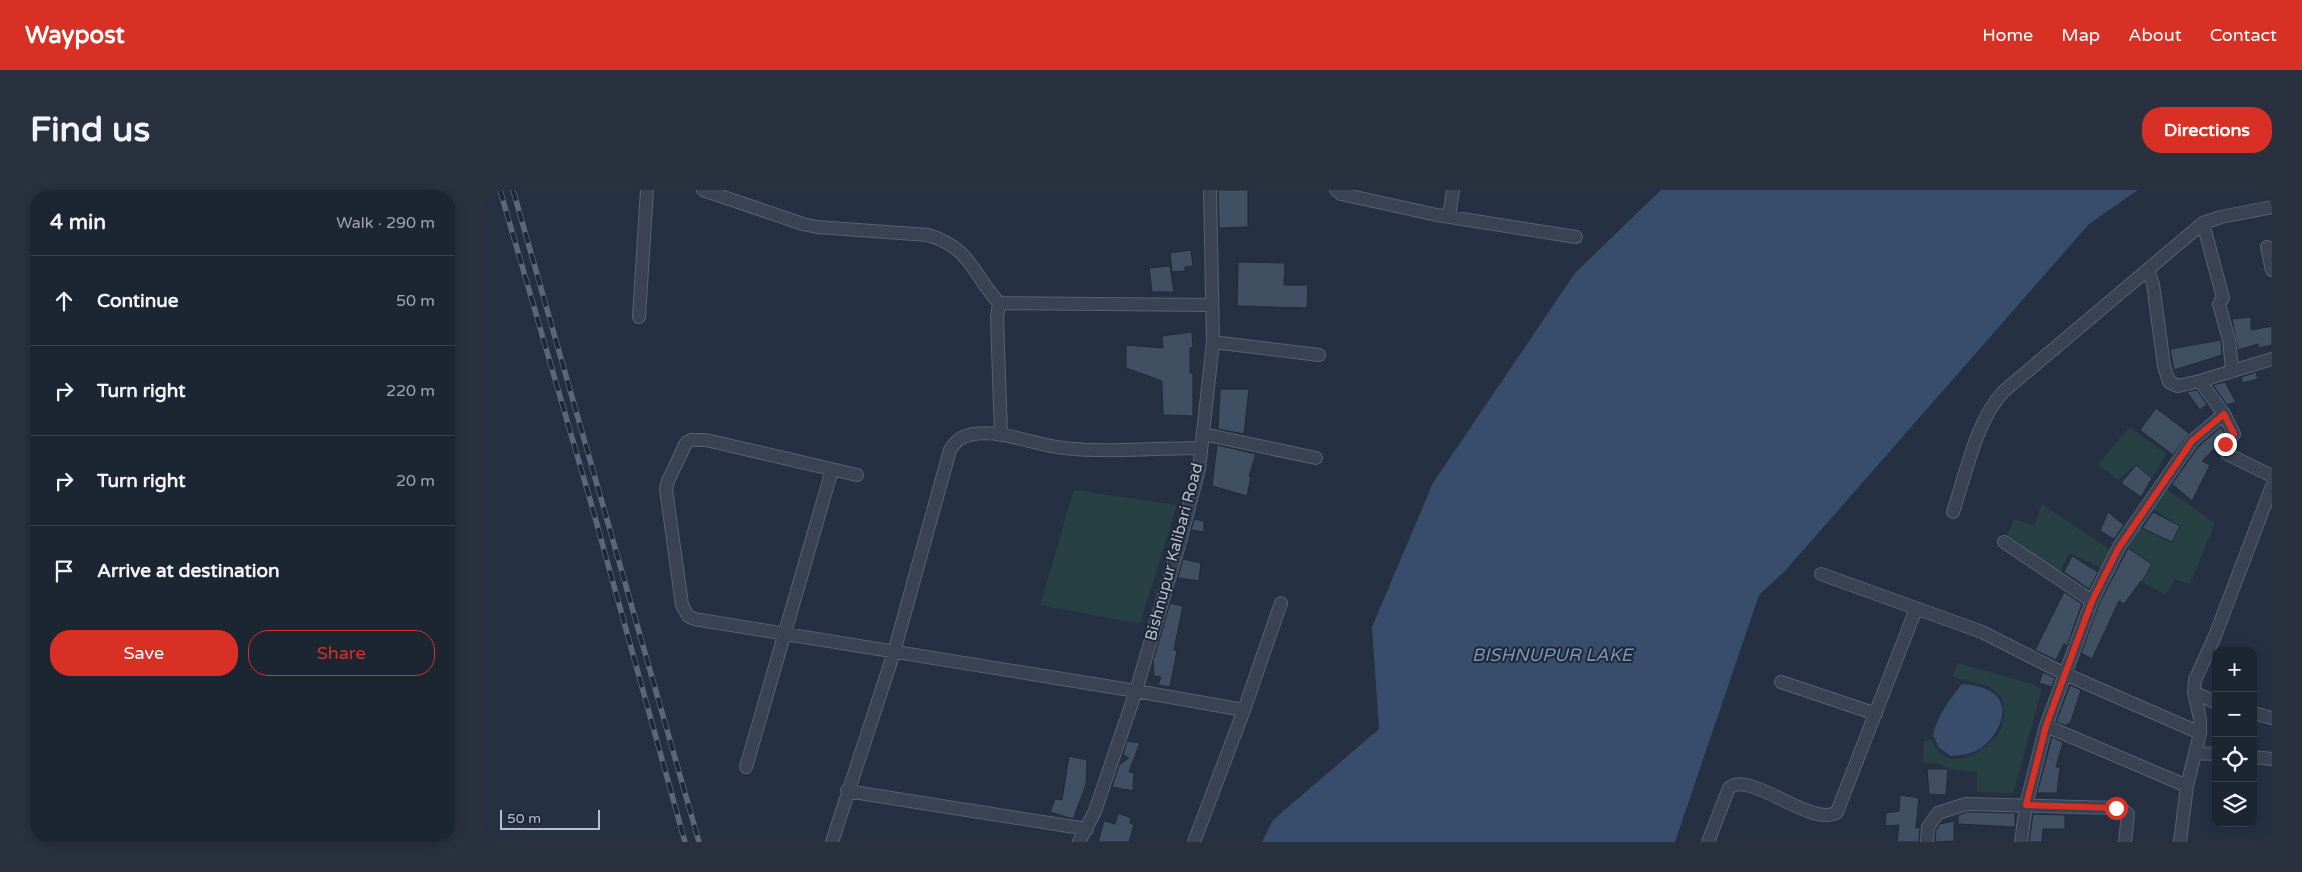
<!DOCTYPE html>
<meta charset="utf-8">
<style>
:root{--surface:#1c2532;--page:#29313e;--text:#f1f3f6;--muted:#a0a5ac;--line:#3a424d;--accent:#d93025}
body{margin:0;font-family:"Varela Round",sans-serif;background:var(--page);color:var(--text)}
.controls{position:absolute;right:15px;bottom:15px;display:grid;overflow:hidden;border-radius:10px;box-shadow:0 2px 12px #0003}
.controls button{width:45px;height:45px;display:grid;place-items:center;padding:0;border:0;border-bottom:1px solid var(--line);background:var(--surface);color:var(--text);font:25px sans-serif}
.scale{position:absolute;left:15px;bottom:12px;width:100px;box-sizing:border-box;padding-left:5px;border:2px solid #b6bfcd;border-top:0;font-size:14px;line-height:18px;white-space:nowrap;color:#b6bfcd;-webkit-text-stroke:4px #1e2838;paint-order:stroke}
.stop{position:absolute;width:15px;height:15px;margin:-11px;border:4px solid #d93025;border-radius:50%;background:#fff}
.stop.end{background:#d93025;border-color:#fff;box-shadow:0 1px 5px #0008}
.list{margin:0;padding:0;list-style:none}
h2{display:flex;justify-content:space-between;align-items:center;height:65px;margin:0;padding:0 20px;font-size:21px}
h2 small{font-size:16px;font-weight:400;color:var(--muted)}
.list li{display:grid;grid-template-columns:32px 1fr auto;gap:15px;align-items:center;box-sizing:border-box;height:90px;padding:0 20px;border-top:1px solid var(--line)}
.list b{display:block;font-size:19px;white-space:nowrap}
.list em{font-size:16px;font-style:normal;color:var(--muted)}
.actions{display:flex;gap:10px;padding:15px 20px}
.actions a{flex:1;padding:11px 0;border:1px solid var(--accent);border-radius:20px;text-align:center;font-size:18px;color:var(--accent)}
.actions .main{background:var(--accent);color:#fff}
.icon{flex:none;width:28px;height:28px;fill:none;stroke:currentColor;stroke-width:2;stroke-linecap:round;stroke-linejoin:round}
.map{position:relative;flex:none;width:1787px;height:652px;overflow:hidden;border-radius:20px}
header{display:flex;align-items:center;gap:30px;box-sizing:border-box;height:70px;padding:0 25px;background:var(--accent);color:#fff}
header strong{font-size:24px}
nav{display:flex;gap:28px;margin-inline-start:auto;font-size:18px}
.intro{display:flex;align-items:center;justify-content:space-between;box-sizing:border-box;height:120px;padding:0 30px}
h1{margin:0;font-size:35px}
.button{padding:12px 22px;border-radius:20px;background:var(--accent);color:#fff;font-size:18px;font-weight:700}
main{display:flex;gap:30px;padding:0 30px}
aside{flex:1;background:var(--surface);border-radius:20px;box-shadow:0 2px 12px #0003}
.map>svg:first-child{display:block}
</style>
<header>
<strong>Waypost</strong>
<nav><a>Home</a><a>Map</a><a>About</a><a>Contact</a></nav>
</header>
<div class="intro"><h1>Find us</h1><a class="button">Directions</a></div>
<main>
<aside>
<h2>4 min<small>Walk · 290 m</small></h2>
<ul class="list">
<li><svg class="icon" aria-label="ahead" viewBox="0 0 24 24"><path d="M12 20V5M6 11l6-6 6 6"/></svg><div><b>Continue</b></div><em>50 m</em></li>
<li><svg class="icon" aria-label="right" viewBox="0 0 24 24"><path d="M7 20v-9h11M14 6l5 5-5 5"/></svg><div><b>Turn right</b></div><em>220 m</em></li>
<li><svg class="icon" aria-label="right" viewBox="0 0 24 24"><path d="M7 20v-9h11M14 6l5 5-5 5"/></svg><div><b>Turn right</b></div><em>20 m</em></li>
<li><svg class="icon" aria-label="arrive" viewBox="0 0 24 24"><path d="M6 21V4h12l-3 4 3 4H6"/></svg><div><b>Arrive at destination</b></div></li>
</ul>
<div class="actions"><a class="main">Save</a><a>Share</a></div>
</aside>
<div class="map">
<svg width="1787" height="652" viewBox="0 0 1787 652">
<rect width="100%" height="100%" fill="#253143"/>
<!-- green -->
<path fill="#274044" d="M1645,237L1681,264L1667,288L1651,275L1633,290L1613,274Z
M1680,298L1730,333L1705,394L1690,389L1681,405L1657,392L1667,374L1640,356L1652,336L1687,351L1695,336L1666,318Z
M589,300L692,315L655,434L555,415Z
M1557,314L1626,360L1617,378L1584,363L1575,383L1522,345L1530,329L1549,336Z
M1473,473L1547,494L1557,499L1528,603L1492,602V582L1463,579L1453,573H1438L1439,551L1447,549C1450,556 1453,563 1461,567C1479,576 1508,555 1516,539C1521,529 1518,518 1517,508L1504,496L1467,487Z"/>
<!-- water -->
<path fill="#384c6b" d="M1176,0H1653L1604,34L1300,381L1274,405L1190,652H777L788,630L894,539L887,437L948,293L1090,83Z
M1477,494C1490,495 1508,498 1515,511C1524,529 1505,556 1489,562C1481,565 1474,565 1466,566L1454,558L1448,545C1453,525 1464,510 1477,494Z"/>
<!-- building -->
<path fill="#414f63" stroke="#202a3a" d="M733,0H763V37L734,38Z
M706,60L708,76L700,77V81L687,82L685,63Z
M753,72L800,73L799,95H823L822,118L752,116Z
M685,76L689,102H667L664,78Z
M1766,127V140L1787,136V155L1773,158V154L1753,160L1747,129Z
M707,142L708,158H705V183H708V226L678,225L677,191L641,178V155L678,158L677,146Z
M1736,150L1737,165L1689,180L1685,159Z
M1771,182L1773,189L1757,193L1756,187Z
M1740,192L1751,212L1742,215L1728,195Z
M735,199H764L759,244L733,239Z
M1712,200L1722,214L1715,220L1702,202Z
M1671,218L1704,243L1688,265L1655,240Z
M1736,237L1739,243L1732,251V256L1717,271L1725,275L1707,311L1687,294L1713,257Z
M732,255L771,264L764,286H766L762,306L727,296Z
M1651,275L1667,288L1656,307L1636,293Z
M1623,322L1639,335L1629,349L1615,341Z
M1668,322L1695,336L1687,352L1657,338Z
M709,329L719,331V342L706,340Z
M1643,358L1667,374L1657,392L1656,391L1639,414L1634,411L1607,469L1596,463L1614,414Z
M1587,366L1613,382L1604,399L1579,382Z
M698,369L716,373L714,391L693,388Z
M1579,402L1597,414L1582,456L1579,454L1571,470L1550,460Z
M685,413L698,416L689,460L692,461L685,497L673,495L676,487L669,486L668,471Z
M1558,482L1570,488L1567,497L1554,493Z
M1585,495L1596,500L1585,534L1583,533L1582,536L1571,532Z
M1567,547L1578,552L1571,577H1575L1572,603H1552Z
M642,551L655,553L644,582L649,583L648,601L627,597L634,575L644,568L638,565Z
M584,566L602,570L601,595L588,629L565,622L570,609L577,610Z
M1442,579H1463L1461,605L1444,604Z
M1415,605L1434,608L1431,638L1435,637L1434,652H1412L1414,635L1400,636L1401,623L1414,621Z
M1482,622L1530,623V637L1473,634V625Z
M633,623L646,628L645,633L649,635L644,652H613L619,631L630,634Z
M1548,624L1580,625V639H1558L1557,652H1544Z
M1469,631V651L1450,652L1451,640L1455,634Z"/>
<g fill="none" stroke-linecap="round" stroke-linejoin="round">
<defs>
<path id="street" d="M218,0L318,34L332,37L443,45C486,58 487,83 514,113L512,127L516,245
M851,0L856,4L952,25L1091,47
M964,27L968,0
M1718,33L1738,108L1734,114L1744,150L1747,179
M1782,57L1787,80
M1663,81L1668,94L1679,176L1684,192L1693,196L1715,191
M514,113L727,115
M154,127L162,0
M728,152L834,165
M1739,224L1749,244L1740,254L1742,264L1787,286
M718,244L831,268
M372,285L221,250H206L201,253L183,291L181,299L197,415L203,426L209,429L651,501L759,520
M1468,322C1481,284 1491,230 1519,201L1718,33L1736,27L1787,17
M1519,352L1607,411
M1336,384L1497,442L1580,484L1715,543
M1296,492L1391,524
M1709,502L1731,513
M1768,523L1787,528
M1561,536L1702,596
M1710,563L1731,564
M1768,567L1787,569
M261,577L347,280
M362,601L602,639
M347,652L409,462L465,260C471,250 477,246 489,244C520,240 549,255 579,258C624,263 671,258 716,258
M594,652L610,621L651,501L694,355L714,279L728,152L725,0
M709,652L759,520L796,413
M1223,652L1244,598C1264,579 1328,639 1352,622L1431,419
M1442,652L1443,637L1453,623L1481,614L1631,618L1638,620L1643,624L1640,652
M1536,652L1541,615L1561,536L1607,411L1635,355L1707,251L1739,224L1715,191L1787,169
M1695,652L1702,596L1715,543V529L1709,502L1710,490L1730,446L1787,296"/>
</defs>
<!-- street casing -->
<use href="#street" stroke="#576170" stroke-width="14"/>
<!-- street -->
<use href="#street" stroke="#394353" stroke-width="12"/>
<defs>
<path id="rail" d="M15,0L106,313L200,652
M28,0L214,652"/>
</defs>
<!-- rail casing -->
<use href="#rail" stroke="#5b677a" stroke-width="5.5"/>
<!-- rail -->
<use href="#rail" stroke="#1e2838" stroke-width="4" stroke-dasharray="11" stroke-linecap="butt"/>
</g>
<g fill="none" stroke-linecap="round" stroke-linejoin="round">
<!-- route -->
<path stroke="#d93025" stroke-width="6" d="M1631,618L1541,615L1561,536L1580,484L1607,411L1633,359L1707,251L1739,224L1749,244L1740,254"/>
</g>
<g text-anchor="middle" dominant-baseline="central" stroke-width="4" stroke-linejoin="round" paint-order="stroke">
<!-- street labels -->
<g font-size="16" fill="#b6bfcd" stroke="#1e2838">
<text transform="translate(689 362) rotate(-75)">Bishnupur Kalibari Road</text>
</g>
<!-- water labels -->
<g font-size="18" font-style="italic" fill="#7c94b5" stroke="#1e2838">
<text x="1067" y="465">BISHNUPUR LAKE</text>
</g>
</g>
</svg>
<div class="controls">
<button>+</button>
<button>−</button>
<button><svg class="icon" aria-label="locate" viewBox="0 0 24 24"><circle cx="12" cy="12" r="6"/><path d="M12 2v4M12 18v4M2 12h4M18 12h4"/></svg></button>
<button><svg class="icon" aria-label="layers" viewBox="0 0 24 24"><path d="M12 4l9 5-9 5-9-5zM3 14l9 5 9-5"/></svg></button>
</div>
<div class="scale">50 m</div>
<div class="stop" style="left:1631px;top:618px"></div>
<div class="stop end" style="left:1740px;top:254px"></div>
</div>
</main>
